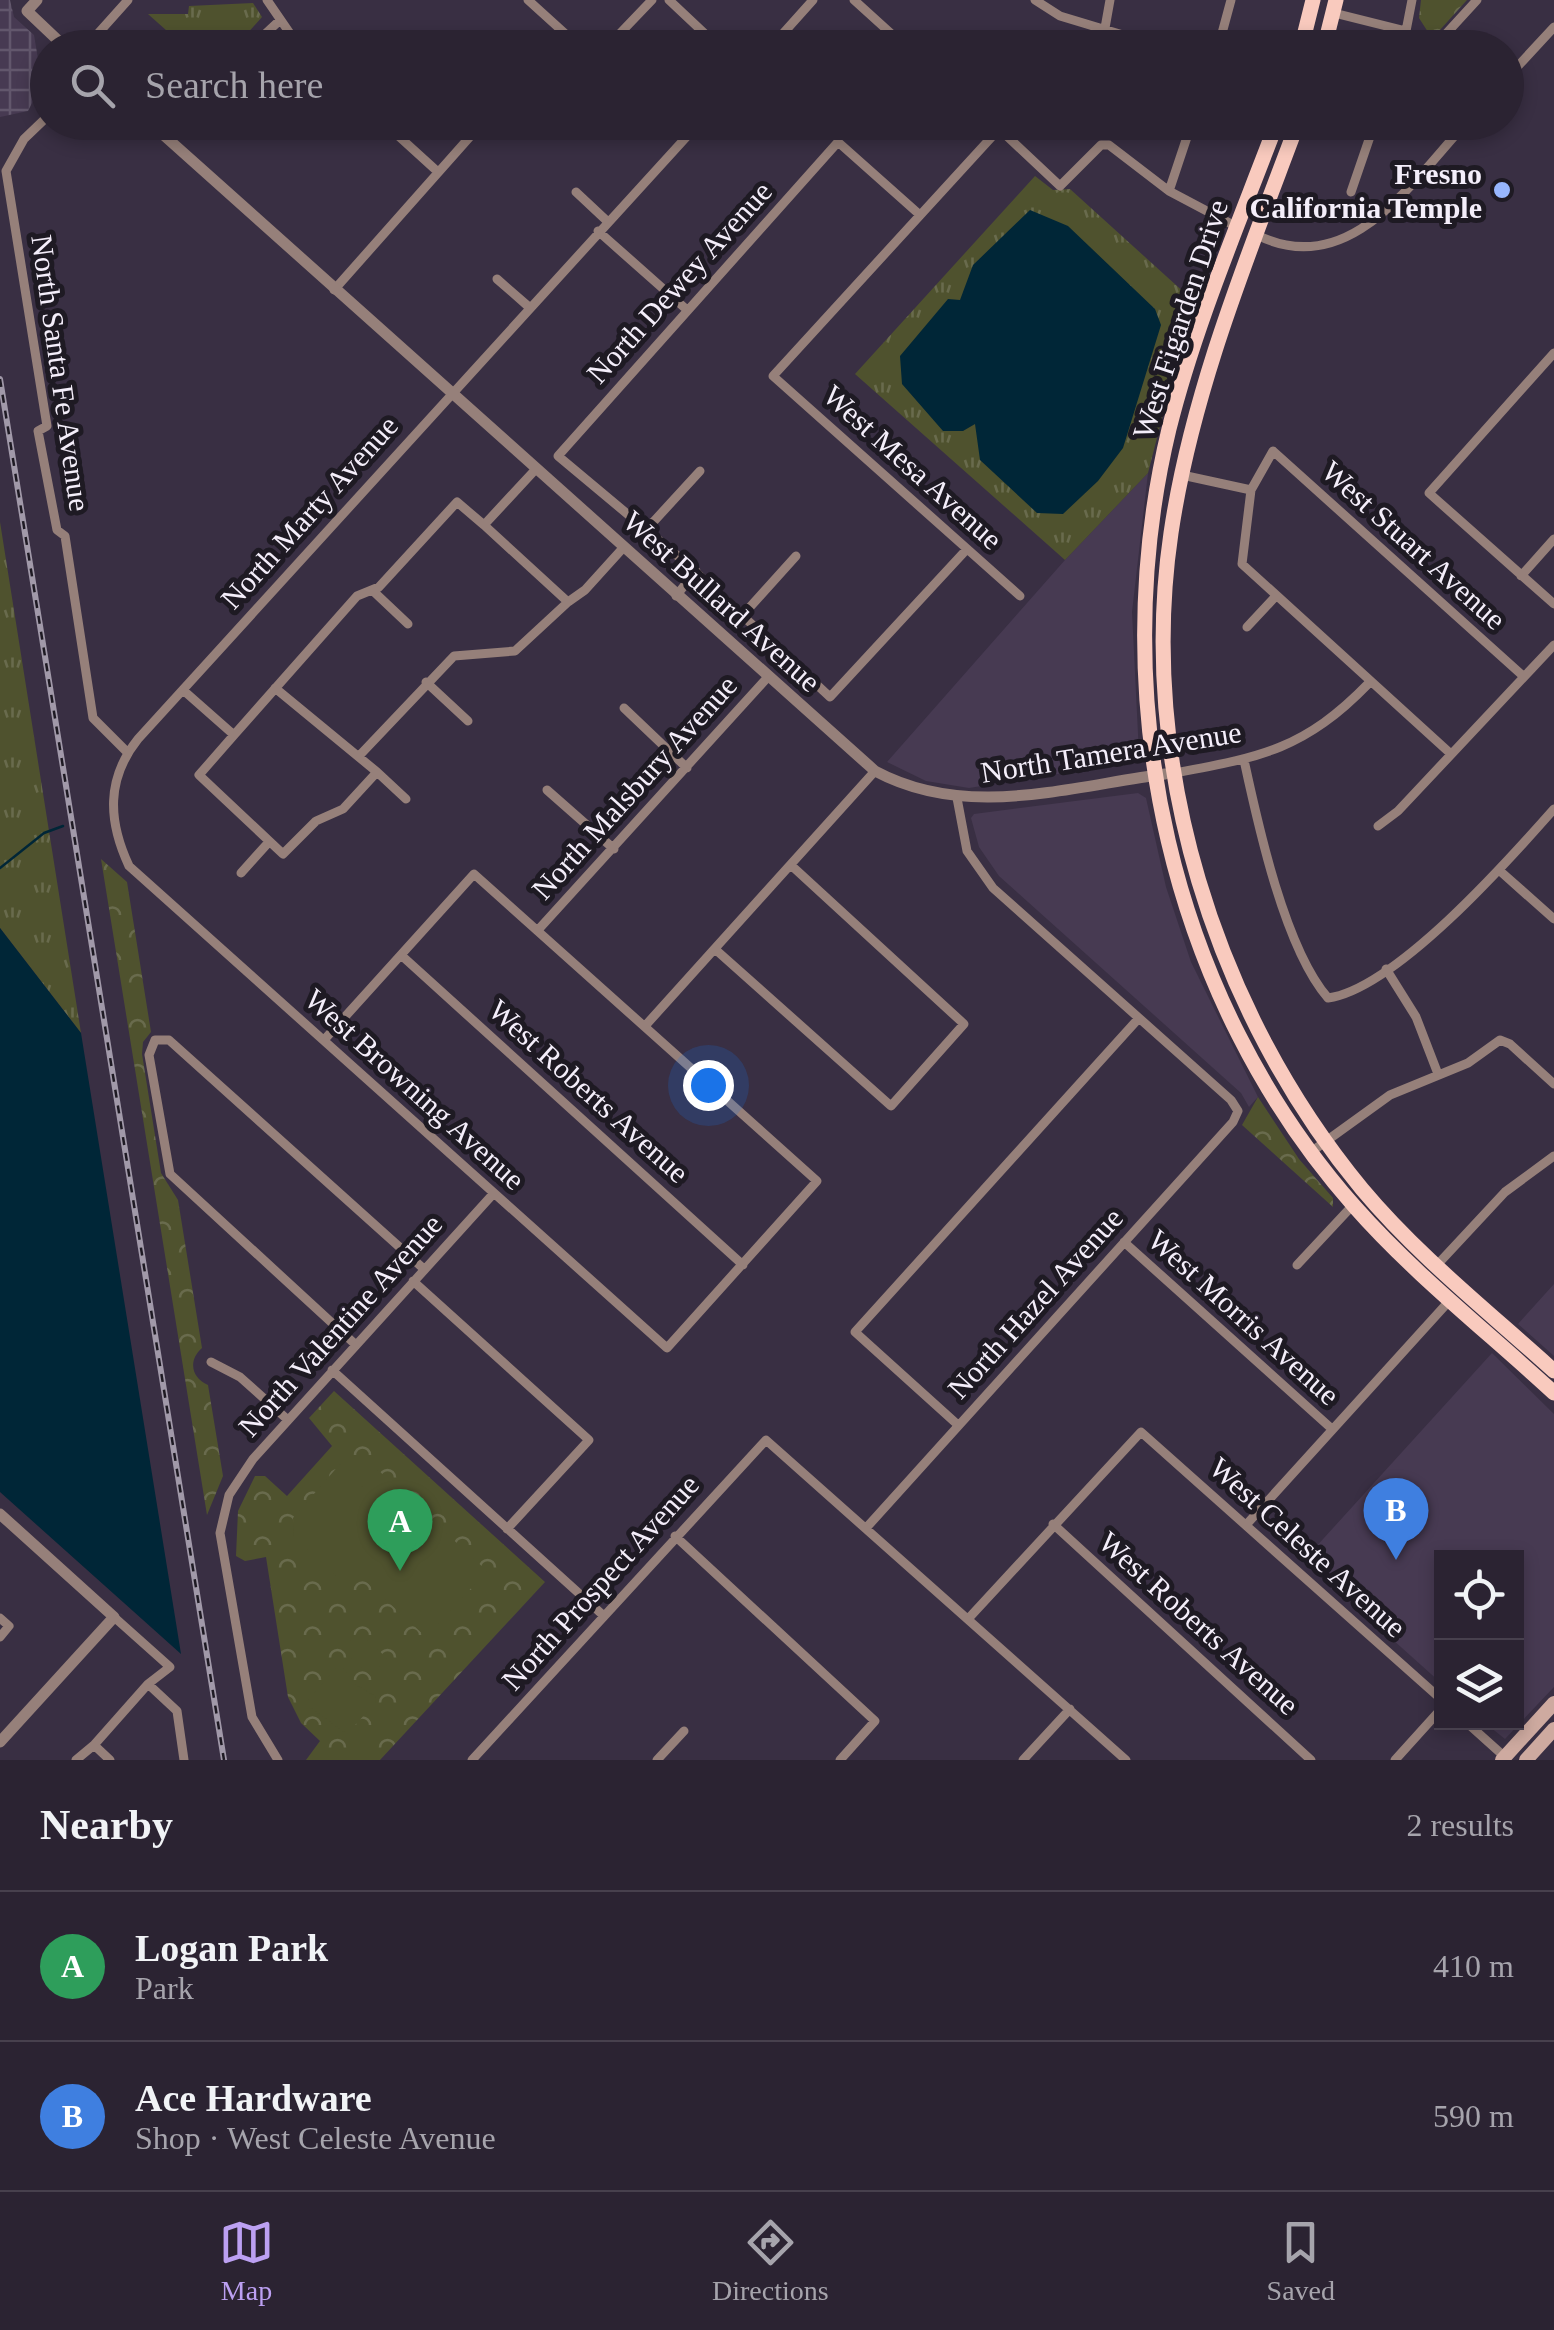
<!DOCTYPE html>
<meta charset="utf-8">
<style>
:root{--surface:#2b2332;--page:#332b3a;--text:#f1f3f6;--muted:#a6a4ac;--line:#47404d;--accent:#bca0f2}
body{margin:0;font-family:Georgia,serif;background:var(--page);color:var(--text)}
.controls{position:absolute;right:30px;bottom:30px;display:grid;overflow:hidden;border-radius:0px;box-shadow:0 5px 15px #0003}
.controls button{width:90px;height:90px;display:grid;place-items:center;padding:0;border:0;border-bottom:2px solid var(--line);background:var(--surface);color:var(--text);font:50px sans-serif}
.you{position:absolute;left:708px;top:1085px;width:35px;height:35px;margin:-25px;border:8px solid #fff;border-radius:50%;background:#1a73e8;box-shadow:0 0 0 15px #1a73e833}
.badge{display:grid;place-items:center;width:65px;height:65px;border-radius:50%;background:var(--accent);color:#fff;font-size:32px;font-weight:700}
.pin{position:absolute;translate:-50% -82px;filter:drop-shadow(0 2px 5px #0008)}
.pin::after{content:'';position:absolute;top:52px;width:35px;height:30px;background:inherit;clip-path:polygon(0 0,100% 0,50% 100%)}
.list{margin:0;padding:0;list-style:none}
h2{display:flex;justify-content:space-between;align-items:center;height:130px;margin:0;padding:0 40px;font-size:42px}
h2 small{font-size:32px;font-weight:400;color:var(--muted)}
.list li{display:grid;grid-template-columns:65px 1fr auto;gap:30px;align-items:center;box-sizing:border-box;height:150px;padding:0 40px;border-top:2px solid var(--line)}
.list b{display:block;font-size:38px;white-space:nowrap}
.list p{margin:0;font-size:32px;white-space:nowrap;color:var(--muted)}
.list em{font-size:32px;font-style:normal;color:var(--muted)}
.icon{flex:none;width:55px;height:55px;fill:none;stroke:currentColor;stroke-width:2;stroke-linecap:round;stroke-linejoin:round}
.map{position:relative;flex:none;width:1554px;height:1760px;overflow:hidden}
.search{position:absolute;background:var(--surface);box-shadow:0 5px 15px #0003;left:30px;right:30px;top:30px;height:110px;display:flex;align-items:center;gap:25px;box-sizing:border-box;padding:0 35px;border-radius:55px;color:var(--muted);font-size:38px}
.sheet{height:430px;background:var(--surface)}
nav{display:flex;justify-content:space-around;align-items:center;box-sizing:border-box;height:140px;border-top:2px solid var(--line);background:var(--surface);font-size:28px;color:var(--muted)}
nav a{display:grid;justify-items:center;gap:5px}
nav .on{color:var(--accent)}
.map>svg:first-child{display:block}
</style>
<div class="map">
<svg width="1554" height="1760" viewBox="0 0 1554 1760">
<defs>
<pattern id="industrial-grid" width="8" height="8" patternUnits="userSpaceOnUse" patternTransform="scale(2.5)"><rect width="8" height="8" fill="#473a52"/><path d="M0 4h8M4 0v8" fill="none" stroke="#62576c"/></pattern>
<pattern id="grass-tufts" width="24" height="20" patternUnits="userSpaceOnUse" patternTransform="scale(2.5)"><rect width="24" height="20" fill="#4f522e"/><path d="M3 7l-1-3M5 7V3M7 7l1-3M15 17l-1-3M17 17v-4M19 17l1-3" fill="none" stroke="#696b4d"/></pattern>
<pattern id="park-crowns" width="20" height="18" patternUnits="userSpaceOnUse" patternTransform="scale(2.5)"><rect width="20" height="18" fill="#4f522e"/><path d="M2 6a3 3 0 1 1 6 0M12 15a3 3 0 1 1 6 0" fill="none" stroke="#696b4d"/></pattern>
</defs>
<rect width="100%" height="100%" fill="#392f43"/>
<!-- built -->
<path fill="#473a52" d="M1148,473L1132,612L1139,754L1133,762L969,788L926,781L887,762L1065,560Z
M1138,793L1146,798L1166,887L1191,962L1258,1097L1249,1107L1241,1093L999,876L979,847L971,818L974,814Z
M1554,1284V1356L1518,1324Z
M1492,1353L1554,1414V1687L1505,1739L1485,1723L1516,1722V1558H1442L1441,1683L1304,1560Z"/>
<!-- industrial -->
<path fill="url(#industrial-grid)" d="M0,0H10L14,17L34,35L42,83L28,111L0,117Z"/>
<!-- grass -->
<path fill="url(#grass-tufts)" d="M253,3L262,17L235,47H185L148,14H188L189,6Z
M1035,176L1053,190L1070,189L1198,305L1170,387L1148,473L1065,560L855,374Z
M0,522L81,1033L0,928Z"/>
<!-- park -->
<path fill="url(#park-crowns)" d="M1421,0H1467L1439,31L1428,32L1419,18Z
M101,859L127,882L151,1032L143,1042L142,1054L161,1173L178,1200L202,1348C188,1360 191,1378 208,1385L223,1476L207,1515Z
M1258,1097L1299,1159L1333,1198V1207L1242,1125Z
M334,1391L545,1582L380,1760H306L320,1741L301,1723L288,1697L266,1557L245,1561L236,1556L238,1511L255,1476H265L287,1496L332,1446L309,1418Z"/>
<!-- pitch -->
<path fill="#4f522e" d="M340,1464L362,1487L378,1470L487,1571L426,1637L359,1575L347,1586L294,1537L293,1518Z
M358,1632L387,1658L371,1676L342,1650Z
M336,1668H343L356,1685L375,1696L376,1702L347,1734L308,1706V1700Z"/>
<!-- water -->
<path fill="#002637" d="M1030,210L1068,226L1155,309L1161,325L1123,448L1098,481L1063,514L1037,513L980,460L975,424L963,431H943L902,384L900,356L948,299L960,300L973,265Z
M0,928L81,1033L181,1654L0,1492Z"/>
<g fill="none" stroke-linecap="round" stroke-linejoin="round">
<!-- stream -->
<path stroke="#002637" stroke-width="2.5" d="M0,868L44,833L63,826"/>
<!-- minor -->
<path stroke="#96807a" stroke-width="9" d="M267,0L300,48
M528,0L581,48
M669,0L720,48
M854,0L907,48
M1035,0L1060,16L1166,48
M1334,13L1406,31L1428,48
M1105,28L1110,0
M1406,31L1412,0
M85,48L128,0
M250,48L278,22
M400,48L406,41
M606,48L652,0
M770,48L813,0
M1218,48L1231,0
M1433,48L1477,0
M1506,79L1554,27
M48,116L24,139L6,171L47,426L38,431L57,530L65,536L93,718L127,752
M383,122L438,172
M992,122L1060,186L1101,145H1109L1169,191L1237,227
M327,127L332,122
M999,129L773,376L1020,596
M167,139L182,122
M1169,191L1192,122
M576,192L607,221
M1351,192L1375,122
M920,215L838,142L558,456L686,563L830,697L967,549
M598,231L686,309
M1257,235C1349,281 1412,182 1467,122
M497,279L529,307
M334,290L483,122
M1554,353L1429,493L1554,604
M1182,475L1251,490
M645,531L700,471
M1521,576L1554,539
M372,590L408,624
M676,596L696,571
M568,602L585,590L623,548
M741,617L796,556
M1247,627L1275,597
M426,682L468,721
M183,690L234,735L357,596L379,587L457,502L484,525L535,470
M624,708L687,768
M234,735L199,775L283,854L316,821L343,809L377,772L275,688
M1451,754L1242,564L1251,490L1273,451L1522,675
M359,756L454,656L515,651L568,602L484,525
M1244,760C1258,825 1285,949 1328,998C1395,989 1509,860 1554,809
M377,772L406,799
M1175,773C1262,757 1305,749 1369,683
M547,790L614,849
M1378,826L1398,811L1554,645
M1500,871L1554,919
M241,873L268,843
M538,930L767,678
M716,950L891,1106L964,1024L793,867
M401,955L743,1265
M1386,969L1416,1017L1438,1074
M645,1026L875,771
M324,1040L474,874L817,1181L667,1348L129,866C108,821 106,779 138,739L700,122
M1311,1152L1390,1095L1468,1063L1500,1040L1510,1044L1554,1084
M1124,1242L1332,1429
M1297,1265L1353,1205
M1437,1265L1505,1192L1554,1156
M413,1281L589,1440L507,1529
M356,1345L170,1174L149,1055L155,1040H169L424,1269
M211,1362L240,1377L288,1420
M332,1370L604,1616
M958,1425L855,1332L1139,1018
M1053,1524L1311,1760
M1246,1525L1451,1299
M867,1527L1233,1122L1238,1111L1231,1100L993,888L967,851L957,798
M675,1536L875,1721L840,1760
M114,1617L170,1667L148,1684
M0,1618L9,1626L0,1637
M968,1619L1141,1432L1442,1700
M1466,1722L1505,1757
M76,1760L94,1745
M110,1760L94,1745L148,1684L177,1711L184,1760
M278,1760L252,1717L220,1533L229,1495L253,1459L494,1193
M472,1760L766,1440L1126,1760
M657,1760L684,1731
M1023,1760L1070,1709
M1395,1760L1442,1708"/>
<!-- tertiary -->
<path stroke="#96807a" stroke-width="11" d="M37,0L27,11L66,48
M149,122L875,771C966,820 1067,787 1165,774
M0,1514L114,1617L0,1742"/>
<!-- secondary -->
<path stroke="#ceaaa0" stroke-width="14" d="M1502,1760L1554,1703
M1526,1760L1554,1729"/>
<!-- primary -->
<path stroke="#f9cabe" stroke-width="15" d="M1301,48L1313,0
M1324,48L1336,0
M1277,122C1239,223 1195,325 1169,429C1104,699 1170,998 1355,1207C1415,1275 1488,1332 1554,1393
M1298,122C1248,256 1192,391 1171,533C1137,763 1215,1011 1362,1189C1418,1256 1489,1312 1554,1371"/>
<defs>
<path id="rail" d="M0,379L224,1760"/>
</defs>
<!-- rail casing -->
<use href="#rail" stroke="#a199a9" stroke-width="6"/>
<!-- rail -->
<use href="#rail" stroke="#1e1a23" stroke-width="2.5" stroke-dasharray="8" stroke-linecap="butt"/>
</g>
<!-- markers -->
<circle fill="#97b6fd" stroke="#1e1a23" stroke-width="4" cx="1502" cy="190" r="10"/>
<g text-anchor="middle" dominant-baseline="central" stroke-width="10" stroke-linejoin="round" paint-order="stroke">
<!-- poi labels -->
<g font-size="30" font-weight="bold" fill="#f4eefa" stroke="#1e1a23" text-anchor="end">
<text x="1482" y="173">Fresno<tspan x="1482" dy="34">California Temple</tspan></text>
</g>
<!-- street labels -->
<g font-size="30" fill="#f4eefa" stroke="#1e1a23">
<text transform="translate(679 282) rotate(-48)">North Dewey Avenue</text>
<text transform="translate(1180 319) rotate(-72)">West Figarden Drive</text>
<text transform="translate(61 373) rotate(82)">North Santa Fe Avenue</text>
<text transform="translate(913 467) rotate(42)">West Mesa Avenue</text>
<text transform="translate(309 512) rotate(-48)">North Marty Avenue</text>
<text transform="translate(1414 545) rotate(42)">West Stuart Avenue</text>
<text transform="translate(722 601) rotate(42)">West Bullard Avenue</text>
<text transform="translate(1111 752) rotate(-9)">North Tamera Avenue</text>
<text transform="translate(634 787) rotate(-48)">North Malsbury Avenue</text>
<text transform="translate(415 1089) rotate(42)">West Browning Avenue</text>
<text transform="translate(589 1091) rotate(42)">West Roberts Avenue</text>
<text transform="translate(1035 1303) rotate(-48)">North Hazel Avenue</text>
<text transform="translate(1244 1317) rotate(42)">West Morris Avenue</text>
<text transform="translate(340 1325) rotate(-48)">North Valentine Avenue</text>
<text transform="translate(1308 1547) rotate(42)">West Celeste Avenue</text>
<text transform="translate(600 1582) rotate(-48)">North Prospect Avenue</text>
<text transform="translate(1199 1623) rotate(42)">West Roberts Avenue</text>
</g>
</g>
</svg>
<div class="controls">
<button><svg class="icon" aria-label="locate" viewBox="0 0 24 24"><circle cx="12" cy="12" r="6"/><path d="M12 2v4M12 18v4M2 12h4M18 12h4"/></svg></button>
<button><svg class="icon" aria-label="layers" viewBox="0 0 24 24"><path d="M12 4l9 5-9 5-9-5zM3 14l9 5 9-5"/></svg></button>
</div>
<div class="you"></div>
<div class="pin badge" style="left:400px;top:1571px;background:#2e9e5b">A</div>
<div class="pin badge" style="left:1396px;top:1560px;background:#3f7fe0">B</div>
<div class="search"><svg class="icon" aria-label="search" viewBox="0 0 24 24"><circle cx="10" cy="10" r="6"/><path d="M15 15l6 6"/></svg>Search here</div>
</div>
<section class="sheet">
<h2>Nearby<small>2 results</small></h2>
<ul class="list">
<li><span class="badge" style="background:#2e9e5b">A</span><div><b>Logan Park</b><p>Park</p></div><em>410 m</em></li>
<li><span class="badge" style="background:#3f7fe0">B</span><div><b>Ace Hardware</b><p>Shop · West Celeste Avenue</p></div><em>590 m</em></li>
</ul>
</section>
<nav>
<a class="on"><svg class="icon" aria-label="map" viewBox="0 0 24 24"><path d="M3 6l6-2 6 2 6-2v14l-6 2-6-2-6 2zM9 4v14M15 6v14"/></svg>Map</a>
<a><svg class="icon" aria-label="directions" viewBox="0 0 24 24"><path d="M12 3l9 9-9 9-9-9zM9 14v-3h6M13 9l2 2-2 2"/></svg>Directions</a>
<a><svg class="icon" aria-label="saved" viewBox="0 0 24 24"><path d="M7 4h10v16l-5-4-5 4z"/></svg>Saved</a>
</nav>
